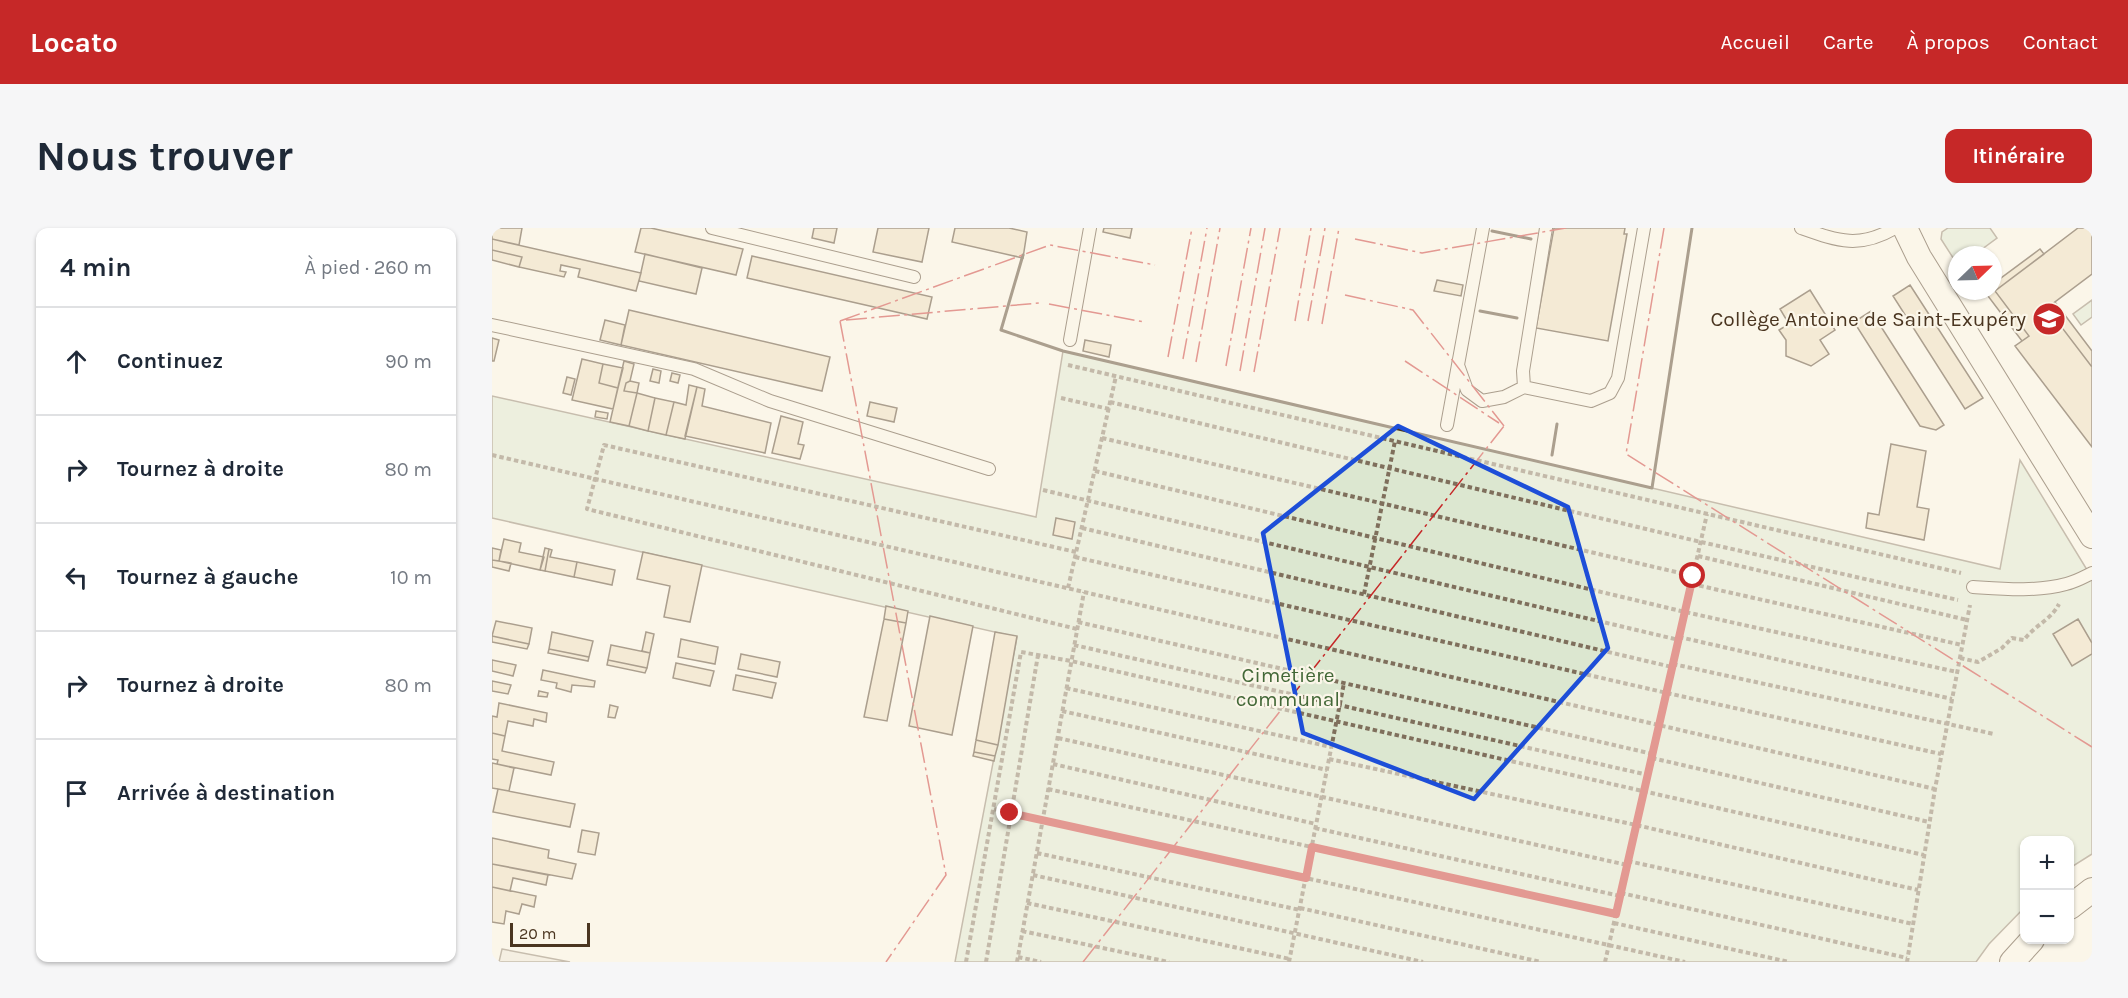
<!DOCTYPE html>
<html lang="fr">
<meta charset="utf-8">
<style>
:root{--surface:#fff;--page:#f6f6f7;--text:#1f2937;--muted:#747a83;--line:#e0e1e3;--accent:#c62828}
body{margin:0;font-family:Karla,sans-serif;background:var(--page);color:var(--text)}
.controls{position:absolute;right:18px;bottom:18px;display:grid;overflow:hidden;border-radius:12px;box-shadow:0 2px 4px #0004}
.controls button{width:54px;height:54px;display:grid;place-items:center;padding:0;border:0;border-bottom:2px solid var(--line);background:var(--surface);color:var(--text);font:30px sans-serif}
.compass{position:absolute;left:1456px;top:18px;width:54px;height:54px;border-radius:50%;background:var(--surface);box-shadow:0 2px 4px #0004;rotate:67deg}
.scale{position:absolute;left:18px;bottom:15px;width:80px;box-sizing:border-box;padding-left:6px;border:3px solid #4a3520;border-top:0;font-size:16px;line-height:21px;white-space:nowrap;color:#4a3520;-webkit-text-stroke:4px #fbf6e9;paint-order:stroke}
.stop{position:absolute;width:18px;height:18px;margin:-14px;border:4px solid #c62828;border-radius:50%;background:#fff}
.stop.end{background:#c62828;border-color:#fff;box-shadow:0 2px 6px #0008}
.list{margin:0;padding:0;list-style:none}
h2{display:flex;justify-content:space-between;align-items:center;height:78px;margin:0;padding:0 24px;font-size:26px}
h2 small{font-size:20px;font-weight:400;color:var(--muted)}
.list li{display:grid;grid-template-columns:39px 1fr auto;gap:18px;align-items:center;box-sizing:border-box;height:108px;padding:0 24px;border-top:2px solid var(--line)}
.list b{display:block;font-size:22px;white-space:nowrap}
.list em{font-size:20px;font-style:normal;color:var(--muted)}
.icon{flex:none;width:33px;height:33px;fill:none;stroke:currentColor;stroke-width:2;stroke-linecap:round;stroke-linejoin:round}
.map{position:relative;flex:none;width:1600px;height:734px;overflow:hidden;border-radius:12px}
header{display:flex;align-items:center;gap:36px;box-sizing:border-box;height:84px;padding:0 30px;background:var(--accent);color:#fff}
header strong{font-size:28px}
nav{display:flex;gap:33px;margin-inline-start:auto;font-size:21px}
.intro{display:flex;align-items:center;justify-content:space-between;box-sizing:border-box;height:144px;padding:0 36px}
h1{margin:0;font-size:42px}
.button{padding:15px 27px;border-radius:12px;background:var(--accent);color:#fff;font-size:21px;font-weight:700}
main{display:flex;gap:36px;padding:0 36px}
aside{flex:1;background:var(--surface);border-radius:12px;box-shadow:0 2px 4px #0004}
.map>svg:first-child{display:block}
</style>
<header>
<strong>Locato</strong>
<nav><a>Accueil</a><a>Carte</a><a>À propos</a><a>Contact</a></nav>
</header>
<div class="intro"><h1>Nous trouver</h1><a class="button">Itinéraire</a></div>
<main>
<aside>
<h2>4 min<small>À pied · 260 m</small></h2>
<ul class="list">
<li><svg class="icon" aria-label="ahead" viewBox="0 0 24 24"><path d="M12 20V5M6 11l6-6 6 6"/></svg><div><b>Continuez</b></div><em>90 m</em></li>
<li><svg class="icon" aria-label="right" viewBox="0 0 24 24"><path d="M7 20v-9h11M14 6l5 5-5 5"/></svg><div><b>Tournez à droite</b></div><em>80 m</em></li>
<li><svg class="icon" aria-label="left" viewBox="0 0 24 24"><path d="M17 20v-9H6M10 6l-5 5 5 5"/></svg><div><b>Tournez à gauche</b></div><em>10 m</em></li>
<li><svg class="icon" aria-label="right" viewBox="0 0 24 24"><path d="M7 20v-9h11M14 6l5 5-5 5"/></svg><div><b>Tournez à droite</b></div><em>80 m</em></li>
<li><svg class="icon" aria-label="arrive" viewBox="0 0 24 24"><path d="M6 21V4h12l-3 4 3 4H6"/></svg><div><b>Arrivée à destination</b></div></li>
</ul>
</aside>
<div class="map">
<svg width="1600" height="734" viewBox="0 0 1600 734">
<rect width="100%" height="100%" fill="#fbf6e9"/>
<!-- green -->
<path fill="#dce7d0" stroke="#887966" stroke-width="1.5" d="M1456,0H1498L1505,10L1482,27H1465V36L1449,11L1450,4Z
M1600,72V89L1589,97L1581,86Z
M571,123L1508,341L1528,232L1600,350V626L1578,640V612H1532V680L1497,716L1484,734H463L525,409L0,290V168L544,289Z"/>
<!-- parking -->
<path fill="#ede7d9" stroke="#887966" stroke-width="1.5" d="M10,721L78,734H7Z"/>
<!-- building -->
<path fill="#ecdcbc" stroke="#4a3520" stroke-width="1.5" d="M0,0H30L27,17L0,11Z
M149,0H159L251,21L244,47L143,24Z
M322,0H345L342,15L320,10Z
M386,0H437L430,34L381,24Z
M463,0H517L535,4L531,30L460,14Z
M612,0H640L638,10L611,4Z
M1062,0H1133L1132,6H1135L1116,113L1044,100Z
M1586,0H1600V46L1555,80L1600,139V219L1523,118L1537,108L1503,63Z
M0,11L149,45L144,63L86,49L88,41L69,37L68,43L74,44L72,49L27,39L30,29L0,22Z
M1548,21L1552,26L1503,63L1537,108L1530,113L1496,68V63H1501V56Z
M0,22L30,29L27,39L0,32Z
M153,26L210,40L204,66L147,53Z
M260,28L440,69L435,91L255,50Z
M945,52L971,57L969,68L942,63Z
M1418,57L1491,170L1473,181L1401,68Z
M1318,62L1343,102L1328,112L1337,126L1319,138L1294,128V112L1287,102L1297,96L1288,81Z
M1563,74L1600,123V139L1555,80Z
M137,82L338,129L330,163L129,117Z
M1379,83L1452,197L1444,202L1428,198L1362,94Z
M113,92L133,97L129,117L108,112Z
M0,110L7,112L2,133H0Z
M593,112L619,117L617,129L591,123Z
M90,131L111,136L107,155L126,160L121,181L80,172Z
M132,133L142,136L138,153L134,155L132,163L145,165L137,198L118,194Z
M111,136L131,140L126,160L107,155Z
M161,141L169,143L167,155L158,153Z
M180,145L188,147L186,155L178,153Z
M75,149L83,151L79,167L71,165Z
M138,153L147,155L145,165L132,163L134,155Z
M197,157L205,159L193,211L174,207L182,174L194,177Z
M205,159L213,161L210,178L279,195L273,225L193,208Z
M145,165L163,170L156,203L137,198Z
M163,170L182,174L174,207L156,203Z
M378,174L405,180L402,194L375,188Z
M104,183L116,185L115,191L103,189Z
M289,188L311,194L306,216L312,217L308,231L280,225Z
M1399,216L1434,223L1425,279L1437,281L1432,312L1374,300L1376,285L1387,287Z
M564,290L583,294L580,311L561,307Z
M12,311L29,315L27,324L52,329L48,342L7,333Z
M0,320L9,322L7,333L0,332Z
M53,320L57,321L53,343L48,342Z
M57,321L60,322L58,329L85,334L82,349L53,343Z
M151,324L210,337L198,394L172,389L178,358L145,351Z
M0,332L19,335L17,343L0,339Z
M85,334L123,342L120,357L82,349Z
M394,378L416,383L414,395L392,391Z
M438,388L481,398L460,507L417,498Z
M392,391L414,395L395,493L372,489Z
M1586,391L1600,415V426L1580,438L1561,406Z
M4,393L40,400L37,416L0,408Z
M60,404L101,413L97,429L57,421Z
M154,404L162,406L158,425L150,423Z
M503,404L525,408L506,517L484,512Z
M0,408L37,416L35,421L0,414Z
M189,411L226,419L223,436L186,429Z
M119,417L158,425L155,440L116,432Z
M57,421L97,429L96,433L56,425Z
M249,426L288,434L285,449L246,441Z
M0,432L24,437L21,448L0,443Z
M116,432L155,440L153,445L115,437Z
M184,435L222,443L218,458L181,450Z
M51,442L103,453L102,459L80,457L79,464L64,460L65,455L49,452Z
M244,447L284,455L280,470L241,462Z
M0,453L19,457L16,466L0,463Z
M47,463L56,465L55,469L46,468Z
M7,475L55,485L54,494L42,491L41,498L16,493L13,508L0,505V488L5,489Z
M118,477L126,479L123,490L116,489Z
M0,505L13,508L10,523L62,534L59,547L5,536L6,532L0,531Z
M484,512L506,517L503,528L482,524Z
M482,524L503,528L502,533L481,528Z
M0,535L22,540L17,563L0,560Z
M6,561L83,576L78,599L1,584Z
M90,602L107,605L103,627L86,624Z
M0,610L57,622L56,630L84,636L80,651L0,636Z
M0,636L56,647L54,657L21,650L18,663L0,659Z
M0,659L44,668L42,679L30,676L27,686L14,683L12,696L0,694Z"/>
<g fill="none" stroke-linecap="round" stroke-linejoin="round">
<defs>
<path id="lane" d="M220,0L422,49
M1054,0L1031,143L1032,159L1099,173L1118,165L1126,150L1152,0
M1309,0C1346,13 1367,21 1403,0
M0,97L202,141L278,173L497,241
M578,112L598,0
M966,137L975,162L990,173L1012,169L1032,159
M955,197L991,0
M1481,359C1512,361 1544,364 1574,356C1583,354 1592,349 1600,345"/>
<path id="street" d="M1413,0L1427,29L1600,308
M1578,679L1600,662
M1520,734L1540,712"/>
</defs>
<!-- lane casing -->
<use href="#lane" stroke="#4a3520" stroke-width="14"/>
<!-- street casing -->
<use href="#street" stroke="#4a3520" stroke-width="26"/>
<!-- path -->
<path stroke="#7f6f5c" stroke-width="4" stroke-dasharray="4.5 3" stroke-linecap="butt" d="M576,137L1469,345
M569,170L617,181
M618,174L1209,314L1466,372
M610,210L1201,348
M0,227L1443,561
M603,243L1193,384L1465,444
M551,262L1187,412
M590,300L1180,439
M584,324L112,217L95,281L585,401
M1206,328L1475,392
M583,329L1175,465L1449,526
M1200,356L1470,417
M576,360L624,148
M872,366L903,213
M586,394L1161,526
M1187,409L1460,471
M582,417L1156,547
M1468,430L1486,434L1510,420L1520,410L1532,412C1543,397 1559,392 1567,376
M1181,436L1502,506
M574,460L839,519
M570,483L835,542
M566,510L1135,637
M1160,530L1437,594
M837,531L1144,597L1426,662
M561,536L824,596
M556,561L1124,686
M502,581L1193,734
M823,600L1128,668
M545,625L808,682
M1136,633L1421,696
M541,647L931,734
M1129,665L1415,730
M535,675L798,731
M808,680L1049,734
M1122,695L1297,734
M530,703L677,734
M526,729L549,734
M474,734L529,424L579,433L1432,627
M494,734L546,427
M525,734L592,364
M797,734L852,455
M1113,734L1215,286
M1415,734L1443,561L1478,377"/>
<!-- lane -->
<use href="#lane" stroke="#fbf6e9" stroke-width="12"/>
<!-- street -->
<use href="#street" stroke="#fbf6e9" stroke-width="24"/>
<!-- wall -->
<path stroke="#4a3520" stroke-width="3" d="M1000,3L1039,11
M531,27L509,102L571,123L1160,260L1200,0
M988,83L1025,90
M1060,227L1065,196"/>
<!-- power -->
<path stroke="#c62828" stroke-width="1.5" stroke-dasharray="21 4.5 3 4.5" stroke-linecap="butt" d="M1172,0L1134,226L1600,519
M863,11L930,25L1074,0
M853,67L921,82L1012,198
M557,76L652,94
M354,92L548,75
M348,93L454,647L394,734
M348,93L558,17L663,37
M803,93L819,0
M816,93L833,0
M830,96L847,0
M676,129L700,0
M691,131L715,0
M913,133L1007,195
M704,134L728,0
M734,138L759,0
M748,143L773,0
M762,144L788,0
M591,734L1012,198"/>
</g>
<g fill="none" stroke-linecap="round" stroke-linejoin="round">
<!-- route -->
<path stroke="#c62828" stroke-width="8" d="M518,585L814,650L820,619L1124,686L1201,348"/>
</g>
<!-- marked area -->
<path d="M0 0H1600V734H0ZM906,198L1076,279L1116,420L982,571L811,505L771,305Z" fill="#fbf6e9" fill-opacity=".55" fill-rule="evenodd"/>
<path fill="none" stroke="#1d4ed8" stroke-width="4.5" stroke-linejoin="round" d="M906,198L1076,279L1116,420L982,571L811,505L771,305Z"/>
<!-- icons -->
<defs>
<symbol id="school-disc" viewBox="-11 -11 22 22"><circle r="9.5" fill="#c62828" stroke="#fbf6e9"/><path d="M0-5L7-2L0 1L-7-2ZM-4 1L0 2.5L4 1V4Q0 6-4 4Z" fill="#fff"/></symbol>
</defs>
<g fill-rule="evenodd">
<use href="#school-disc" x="1538" y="72" width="38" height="38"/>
</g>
<g text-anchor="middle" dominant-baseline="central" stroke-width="4.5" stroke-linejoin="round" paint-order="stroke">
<!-- poi labels -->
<g font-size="21" fill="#4a3520" stroke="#fbf6e9" text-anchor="end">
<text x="1534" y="91">Collège Antoine de Saint-Exupéry</text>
</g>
<!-- park labels -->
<g font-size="21" fill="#436837" stroke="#fbf6e9">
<text x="796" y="447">Cimetière<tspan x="796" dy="24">communal</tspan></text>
</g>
</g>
</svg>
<div class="controls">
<button>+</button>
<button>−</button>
</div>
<svg class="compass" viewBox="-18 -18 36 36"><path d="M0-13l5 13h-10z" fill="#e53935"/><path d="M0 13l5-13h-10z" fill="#747a83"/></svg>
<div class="scale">20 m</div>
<div class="stop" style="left:1201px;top:348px"></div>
<div class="stop end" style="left:518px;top:585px"></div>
</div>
</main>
